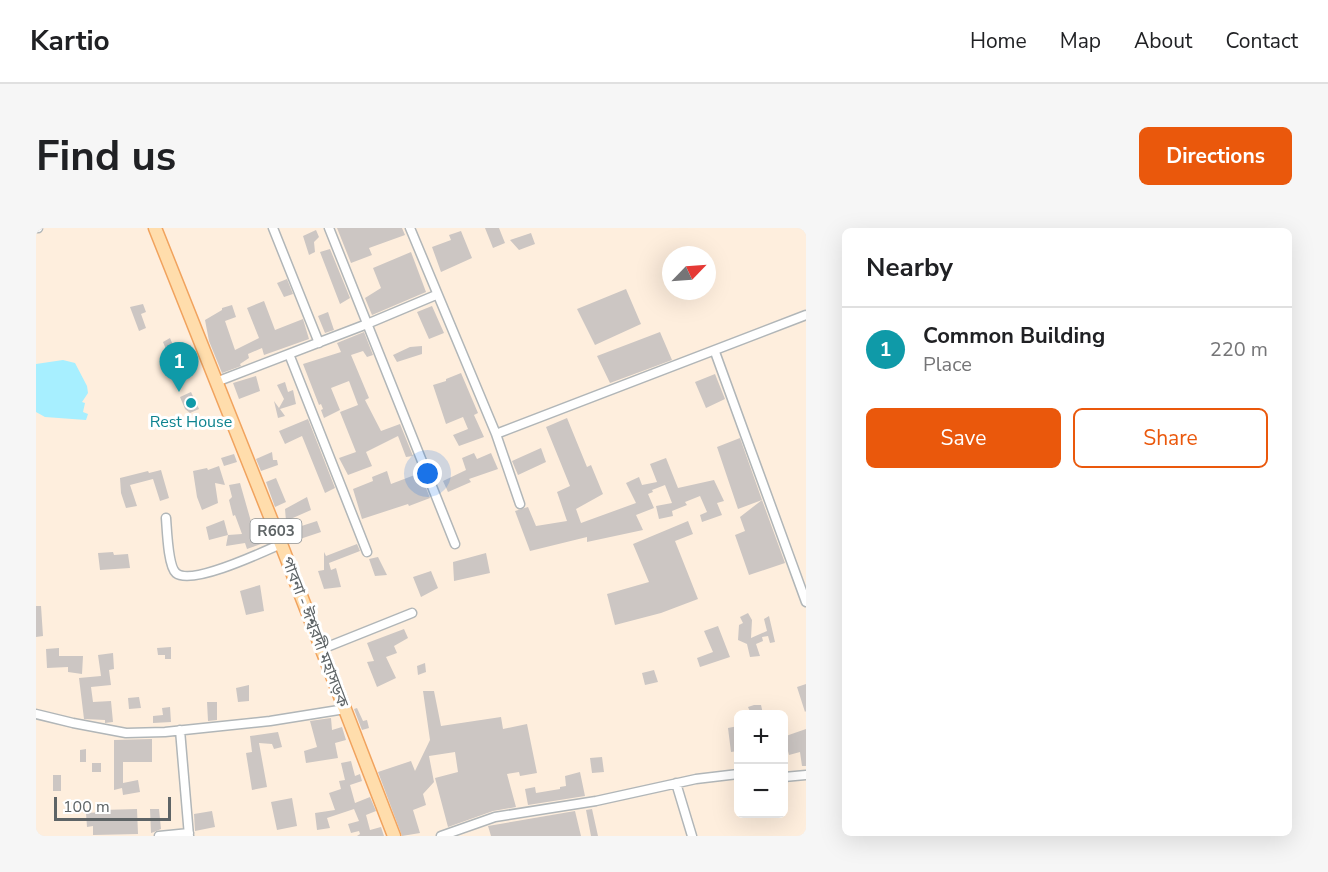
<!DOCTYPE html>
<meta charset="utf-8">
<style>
:root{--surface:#fff;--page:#f6f6f6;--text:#202124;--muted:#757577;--line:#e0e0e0;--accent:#ea580c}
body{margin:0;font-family:"Nunito Sans","Noto Sans Bengali",sans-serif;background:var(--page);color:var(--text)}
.controls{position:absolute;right:18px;bottom:18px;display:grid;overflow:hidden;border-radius:9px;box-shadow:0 6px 24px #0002}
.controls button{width:54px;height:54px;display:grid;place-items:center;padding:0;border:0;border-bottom:2px solid var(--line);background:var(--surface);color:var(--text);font:30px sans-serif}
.compass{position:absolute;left:626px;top:18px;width:54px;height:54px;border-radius:50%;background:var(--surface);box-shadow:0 6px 24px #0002;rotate:65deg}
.scale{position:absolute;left:18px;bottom:15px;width:117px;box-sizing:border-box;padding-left:6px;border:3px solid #5e6466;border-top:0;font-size:16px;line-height:21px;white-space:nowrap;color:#5e6466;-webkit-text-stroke:4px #fff;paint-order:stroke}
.you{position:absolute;left:392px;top:246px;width:21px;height:21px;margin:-15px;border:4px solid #fff;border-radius:50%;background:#1a73e8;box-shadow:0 0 0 9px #1a73e833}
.badge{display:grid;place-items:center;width:39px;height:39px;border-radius:50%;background:var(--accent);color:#fff;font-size:20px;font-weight:700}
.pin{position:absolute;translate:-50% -50px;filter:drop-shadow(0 2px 3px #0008)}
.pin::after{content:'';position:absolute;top:32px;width:21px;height:18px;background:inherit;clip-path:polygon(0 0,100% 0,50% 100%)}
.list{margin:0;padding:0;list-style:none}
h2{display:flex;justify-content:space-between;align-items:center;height:78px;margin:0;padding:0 24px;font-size:26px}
h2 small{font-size:20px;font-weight:400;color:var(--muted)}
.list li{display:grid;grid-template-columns:39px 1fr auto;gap:18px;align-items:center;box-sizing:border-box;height:84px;padding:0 24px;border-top:2px solid var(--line)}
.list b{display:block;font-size:22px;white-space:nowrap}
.list p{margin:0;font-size:20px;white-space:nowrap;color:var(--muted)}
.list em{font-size:20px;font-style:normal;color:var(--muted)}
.actions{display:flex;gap:12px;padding:18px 24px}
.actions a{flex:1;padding:14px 0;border:2px solid var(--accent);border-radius:9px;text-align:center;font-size:21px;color:var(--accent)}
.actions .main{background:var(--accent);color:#fff}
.map{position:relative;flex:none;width:770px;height:608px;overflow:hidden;border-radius:9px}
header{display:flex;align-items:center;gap:36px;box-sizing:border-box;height:84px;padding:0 30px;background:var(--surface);border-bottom:2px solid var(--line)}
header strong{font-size:28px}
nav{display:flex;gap:33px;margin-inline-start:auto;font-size:21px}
.intro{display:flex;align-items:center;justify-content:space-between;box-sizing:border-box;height:144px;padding:0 36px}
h1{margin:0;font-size:42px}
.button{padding:15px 27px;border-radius:9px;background:var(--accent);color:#fff;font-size:21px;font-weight:700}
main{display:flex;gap:36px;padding:0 36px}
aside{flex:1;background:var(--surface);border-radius:9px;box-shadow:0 6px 24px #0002}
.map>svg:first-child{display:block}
</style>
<header>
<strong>Kartio</strong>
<nav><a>Home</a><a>Map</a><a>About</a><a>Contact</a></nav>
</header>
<div class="intro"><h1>Find us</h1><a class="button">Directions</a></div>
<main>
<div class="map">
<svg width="770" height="608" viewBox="0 0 770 608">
<rect width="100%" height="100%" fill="#f0ebe6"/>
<!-- commercial -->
<path fill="#feeedd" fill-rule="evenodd" d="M0,0H770V608H0ZM635,27H671V63H635ZM702,487H748V586H702Z"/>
<!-- water -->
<path fill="#a7efff" d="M27,132L39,135L51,158L52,165L46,174L49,175L47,184L52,186L50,192L9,189L0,184V136Z"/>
<!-- building -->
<path fill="#ccc6c3" d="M301,0H366L369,7L333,20L336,27L315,35Z
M449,0H463L469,15L457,20Z
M280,2L283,9L278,14L279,24L273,27L267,8Z
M425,3L436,30L405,44L396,19L415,12L413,7Z
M495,5L499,16L483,22L474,12Z
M294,21L314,70L304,76L284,24Z
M375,24L390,64L336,87L329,70L345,60L337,40Z
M251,51L257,66L248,69L241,55Z
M590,61L605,96L559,117L541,81Z
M228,73L239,102L267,91L273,111L228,127L226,120L212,126L213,130L204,136L205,138L186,145L173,113L169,92L186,82V80L196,77L200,89L189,93L199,122L223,110L211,80Z
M107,76L110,84L105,86L110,100L103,103L94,79Z
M396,78L408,105L393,111L381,84Z
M292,84L298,102L289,105L282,88Z
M328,104L337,127L331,129L327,123L315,127L333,170L329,172L345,203L364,196L377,228L370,229L362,208L330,224L336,238L312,247L303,230L320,224L304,184L322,177L313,153L295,160L304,182L288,190L285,182L287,181L285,176L283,177L267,136L305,124L301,115Z
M624,104L636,132L574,155L561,128Z
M134,110L147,141L130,148L126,140L136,136L127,114Z
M386,118V126L361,134L357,127L374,119Z
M425,145L442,185L438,187L448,209L423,218L417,207L432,201L427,189L410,196L397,157L410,153V151Z
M679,146L689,171L670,180L659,154Z
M220,148L224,163L203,171L197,155Z
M249,154L252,164L257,162L260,176L244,181L249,188L242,190L238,173L243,180L248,171L241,157Z
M155,164L163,181L154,185L149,181L144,169Z
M531,190L551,239L555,237L567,266L540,281L545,295L600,275L590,255L603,249L606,257L621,254L614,236L630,230L642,260L678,252L688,273L681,275L686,287L666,294L664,287L671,284L664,268L649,274L651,277L636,283L637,288L623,291L620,278L636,275L629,257L616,262L617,264L612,266L618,280L600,287L607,302L551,314V309L494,323L479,283L492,279L500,298L531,293L521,264L534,258L510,199Z
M272,191L299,260L289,265L266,208L249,216L243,203Z
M704,210L726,272L702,281L681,219Z
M505,220L510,234L482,247L476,233Z
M236,224L237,232H241L242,237L225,243L220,231Z
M438,225L441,231L455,225L462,241L433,251L435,254L412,264L407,253L430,242L426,230Z
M198,226L201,234L188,238L185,230Z
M183,238L189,257L179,255L182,275L166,282L161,269L157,243L171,240L172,242Z
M125,242L133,270L124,273L117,251L94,257L101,278L90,280L85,265L84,250L112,243L113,245Z
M351,243L355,256L384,245L394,270L373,278L372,276L326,291L317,261L337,253L336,249Z
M240,250L250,274L239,279L230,254Z
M204,255L218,304L227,300L233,313L211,321L209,315L190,318L192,307L206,306L199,287L197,288L193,272L196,269L193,257Z
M271,269L275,282L250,293L249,281Z
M726,272L749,335L713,347L699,307L709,303L704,289Z
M188,292L192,307L173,312L170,299Z
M281,293L285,304L255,314L250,303Z
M652,293L657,306L639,313L662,371L625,385L579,397L571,366L613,354L597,316Z
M321,316L324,323L293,335L295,342L300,340L305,359L288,361L282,343L288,342V324L290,328Z
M77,324L78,327L92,326L94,340L64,342L62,325Z
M450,325L454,345L418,353L417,334Z
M342,329L351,347L339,348L333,331Z
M395,343L402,360L385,369L377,349Z
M224,357L228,383L210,387L204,363Z
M0,378H5L7,408L0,409Z
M712,385L716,392L715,410L731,403L728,391L733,388L739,414L734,415L732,408L726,409L727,413L720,416L724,428L714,429L711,416L702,412L703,397L707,395L704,389Z
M682,398L694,429L664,439L661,430L677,424L668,403Z
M368,401L372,410L358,418L361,425L350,429L360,450L341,459L331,434L338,433L331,415Z
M135,419V431H129V427H122L121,420Z
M23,420V428H47L46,446L32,444V439L11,440L10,421Z
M77,425L78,441L73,442L75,457L55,459L57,474L75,473L77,494L69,495V492L48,491L43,450L65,448L62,427Z
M389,435L390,444L382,447L381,438Z
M618,442L622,454L609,457L606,445Z
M770,456V483L769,484L761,459Z
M213,457V473L202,474L200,460Z
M387,463H398L405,498L465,489L467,501L491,496L501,545L484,548L483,544L471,546L480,579L457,583L412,599L399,550L422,544L419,524L393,528L398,554L387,566L390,577L377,582L384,605L366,608L342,544L375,533L379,543L394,512Z
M103,469L105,480L93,481L92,470Z
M171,474H181V492L172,493Z
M718,477H725L727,486H715L712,479Z
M134,479L135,494L117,495V488L127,487L126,480Z
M321,480L327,493L331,492L333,500L326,502L318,481Z
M295,490L296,502L306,499L310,512L299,515L302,530L270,535L268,523L281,519L274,493Z
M702,498V523L695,524L692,500Z
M770,501V538H766L764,524L753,527L751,519H747V509Z
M242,504L246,519L238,521L236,516L223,515L231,559L216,562L210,525L216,524L214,508Z
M116,511V534H87V555L102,552L104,564L87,567L86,560L78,562V512Z
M50,521V534H44V522Z
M566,529L568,544L556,545L554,530Z
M315,533L319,548L324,546L326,553L314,557L319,575L334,569L340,583L330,587L334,602L345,599L348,608H321L324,606L323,603L315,605L312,596L323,593L318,581L291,590L294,600L281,602L279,585L299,582L293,565L305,561L303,553L309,552L305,535Z
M56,535H65V544H56Z
M544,544L549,568L492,577L489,561L499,559L500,565L524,561V559L530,558L529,548Z
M17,547H25V563H17Z
M256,570L261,598L241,602L235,574Z
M101,581L102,606L57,607V598L51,599L50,585L67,584L66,582Z
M114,581H123L125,601L118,604L115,605Z
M556,581L562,608H555L550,582Z
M176,583L179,599L159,603L158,586Z
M539,583L545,608H455L452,598Z"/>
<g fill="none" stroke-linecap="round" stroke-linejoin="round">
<defs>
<path id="minor" d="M0,0H2
M237,0L283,115
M293,0L419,316
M374,0L460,206L484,276
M679,124L770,374
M253,126L331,324
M180,154L331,96L400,67
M460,206L770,87
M130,290C131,302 132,338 140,345C155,358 227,324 245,316
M286,421L376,385
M0,486L37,495L90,505L129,504L234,493L309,481
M144,502L153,608
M748,549L770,547
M640,555L656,608
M123,608L153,605
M405,608L459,589L560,573L660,551L702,546"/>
<path id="primary" d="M119,0L245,316L358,608"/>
</defs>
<!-- minor casing -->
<use href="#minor" stroke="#b1b6b8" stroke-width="11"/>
<!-- primary casing -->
<use href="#primary" stroke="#f1a35e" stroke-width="15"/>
<!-- minor -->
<use href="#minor" stroke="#fff" stroke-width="8"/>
<!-- primary -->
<use href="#primary" stroke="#ffddac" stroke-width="12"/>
</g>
<!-- markers -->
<circle fill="#0f9aa8" stroke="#fff" stroke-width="2" cx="155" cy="175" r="6"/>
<g text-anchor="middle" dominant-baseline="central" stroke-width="6" stroke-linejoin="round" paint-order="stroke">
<!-- shield labels -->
<rect fill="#fff" stroke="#8e9294" stroke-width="1.5" x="214.5" y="291" width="51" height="24" rx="4.5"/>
<g font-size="15" font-weight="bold" fill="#5e6466">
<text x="240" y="303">R603</text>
</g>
<!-- culture labels -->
<g font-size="16" fill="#0d838f" stroke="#fff">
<text x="155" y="194">Rest House</text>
</g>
<!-- street labels -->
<g font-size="16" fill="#5e6466" stroke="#fff">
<text transform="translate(279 404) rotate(69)">পাবনা - ঈশ্বরদী মহাসড়ক</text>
</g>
</g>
</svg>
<div class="controls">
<button>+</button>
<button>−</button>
</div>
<svg class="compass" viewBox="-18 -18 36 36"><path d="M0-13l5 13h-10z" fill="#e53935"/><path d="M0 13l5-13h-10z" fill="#757577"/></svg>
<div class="scale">100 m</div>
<div class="you"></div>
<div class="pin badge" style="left:143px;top:164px;background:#0f9aa8">1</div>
</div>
<aside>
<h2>Nearby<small></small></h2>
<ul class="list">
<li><span class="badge" style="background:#0f9aa8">1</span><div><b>Common Building</b><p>Place</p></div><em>220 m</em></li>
</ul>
<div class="actions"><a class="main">Save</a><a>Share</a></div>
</aside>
</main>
